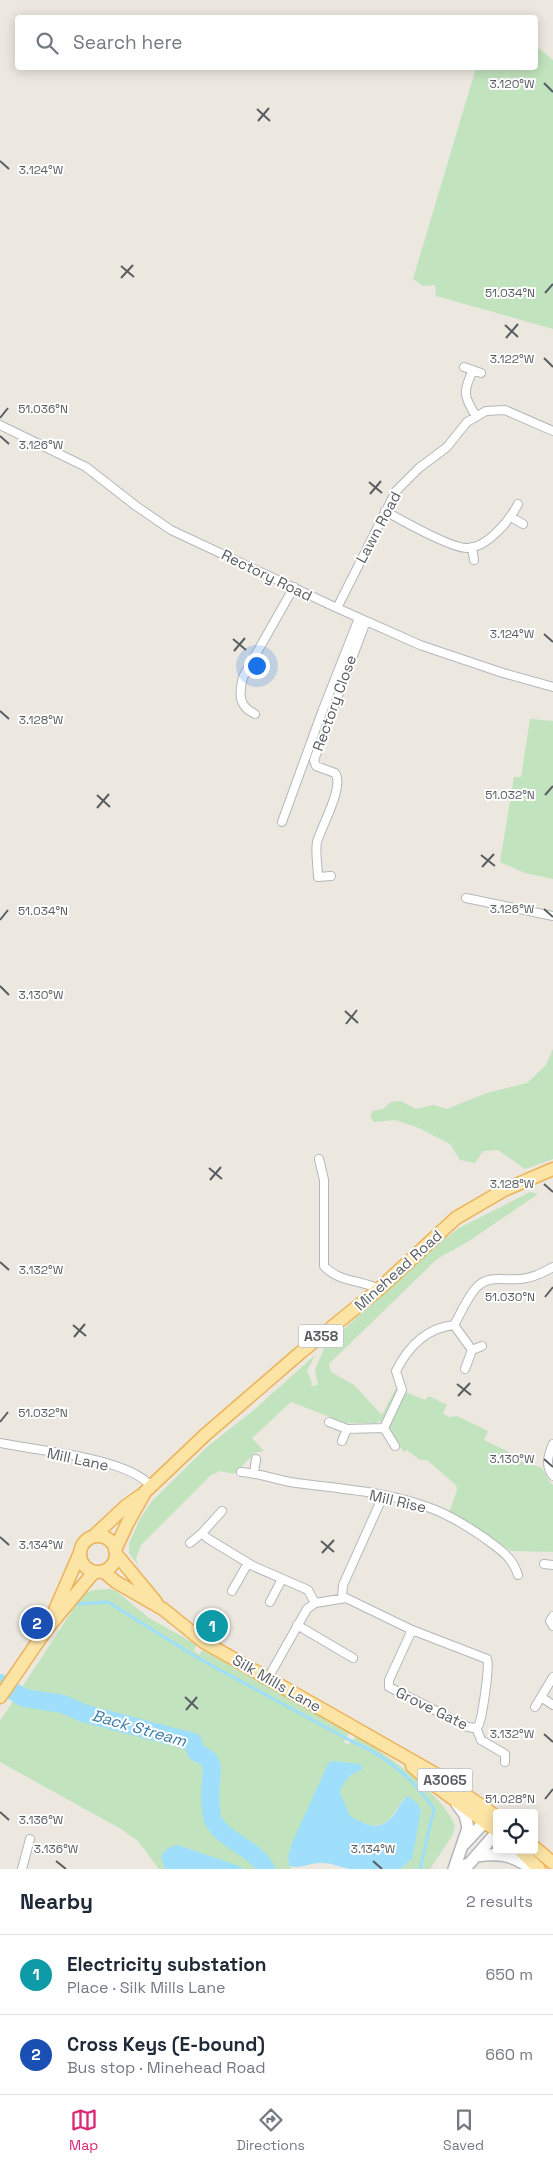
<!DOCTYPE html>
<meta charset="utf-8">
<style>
:root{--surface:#fff;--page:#f6f6f7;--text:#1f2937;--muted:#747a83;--line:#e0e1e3;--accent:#db2777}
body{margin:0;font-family:"Space Grotesk",sans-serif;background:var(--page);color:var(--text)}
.controls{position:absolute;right:15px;bottom:15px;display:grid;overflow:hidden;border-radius:5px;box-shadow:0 2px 12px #0003}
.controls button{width:45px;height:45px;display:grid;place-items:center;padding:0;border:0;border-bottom:1px solid var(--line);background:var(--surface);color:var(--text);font:25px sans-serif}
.you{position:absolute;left:256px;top:665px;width:18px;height:18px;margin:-12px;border:4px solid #fff;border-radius:50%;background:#1a73e8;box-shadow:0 0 0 8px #1a73e833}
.badge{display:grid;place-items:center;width:32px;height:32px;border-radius:50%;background:var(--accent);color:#fff;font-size:16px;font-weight:700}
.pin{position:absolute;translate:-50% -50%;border:2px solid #fff;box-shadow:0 1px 5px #0006}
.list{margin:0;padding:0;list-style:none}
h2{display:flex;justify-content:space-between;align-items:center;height:65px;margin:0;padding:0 20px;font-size:21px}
h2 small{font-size:16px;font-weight:400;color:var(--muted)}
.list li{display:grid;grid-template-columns:32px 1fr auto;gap:15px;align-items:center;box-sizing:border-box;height:80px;padding:0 20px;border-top:1px solid var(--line)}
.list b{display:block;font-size:19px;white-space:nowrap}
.list p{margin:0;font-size:16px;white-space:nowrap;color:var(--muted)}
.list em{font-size:16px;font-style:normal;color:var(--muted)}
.icon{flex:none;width:28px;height:28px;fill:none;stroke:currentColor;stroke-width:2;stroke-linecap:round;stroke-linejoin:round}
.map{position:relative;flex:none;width:553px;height:1869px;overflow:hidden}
.search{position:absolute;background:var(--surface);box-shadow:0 2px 12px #0003;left:15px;right:15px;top:15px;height:55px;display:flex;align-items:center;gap:12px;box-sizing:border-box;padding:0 18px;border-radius:5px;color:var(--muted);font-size:19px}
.sheet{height:225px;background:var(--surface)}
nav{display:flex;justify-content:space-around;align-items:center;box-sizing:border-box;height:70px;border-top:1px solid var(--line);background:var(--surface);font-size:14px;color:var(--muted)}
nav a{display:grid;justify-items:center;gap:2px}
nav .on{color:var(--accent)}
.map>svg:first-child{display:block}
</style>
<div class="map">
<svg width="553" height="1869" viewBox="0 0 553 1869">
<rect width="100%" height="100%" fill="#ece8e0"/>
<!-- green -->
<path fill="#c1e3bd" d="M536,46L553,60V329L436,296L435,285L423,286L413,279L476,68H536Z
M530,719L553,721V879L525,873L500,862L514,777H521Z
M553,1049V1159L525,1169L498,1150L483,1151L475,1163L460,1160L450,1144L419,1128L395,1120L374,1122L370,1117L373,1111L383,1109L391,1102L401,1101L416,1109L434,1105L447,1109L487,1093L527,1083L546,1065Z
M530,1192L538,1194L469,1241L437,1259L329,1364L331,1372L354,1385L382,1415L396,1388L425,1400L429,1396L447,1405L443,1413L449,1417L457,1416L488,1431L484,1440L507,1451L517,1460L542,1468L549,1481L553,1485V1552L511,1551L471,1524L449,1513L457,1490L456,1485L427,1460H420L407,1450L404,1452L393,1438L389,1426L379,1421L376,1423H346L291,1402L252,1438L264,1451L255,1453L234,1474L220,1471L211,1475L141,1545L136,1559L138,1565L129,1553V1544L140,1519L152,1501L207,1447L255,1409L315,1355L307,1371L312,1382L311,1386L318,1385L315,1370L325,1346L437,1245L459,1228Z
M109,1589L116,1591L149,1618L197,1645L194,1651L200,1655L202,1650L346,1730L349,1734L344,1742L348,1745L356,1736C385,1753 444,1795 455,1826L452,1836L430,1869H400L404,1866V1798C387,1826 381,1833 350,1817L340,1792C345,1780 348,1774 361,1770L332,1761L291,1845L288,1857L289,1866L293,1869H244L178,1845L161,1857L165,1869H159L138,1841L121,1829L0,1762V1721L2,1718L83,1594L94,1590Z"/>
<!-- water -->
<path fill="#a0dffc" d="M332,1761L359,1764L363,1767L361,1770C349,1774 345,1780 340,1792L350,1816C368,1826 381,1833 396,1812C399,1807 402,1800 408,1796L418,1804L421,1811L412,1859L400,1869C384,1869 364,1869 349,1869C339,1867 329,1862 318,1863C308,1864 299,1869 289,1866L288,1857L291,1845L328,1764Z
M178,1845L239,1866L244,1869H165L161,1857C165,1849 169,1847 178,1845Z"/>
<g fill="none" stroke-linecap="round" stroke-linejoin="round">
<!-- stream -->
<path stroke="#a0dffc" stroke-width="3" d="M77,1604L108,1602L198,1658L353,1742C387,1756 413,1779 434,1809L420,1869"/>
<!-- river -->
<path stroke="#a0dffc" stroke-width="18" d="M0,1683L24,1698L63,1704L83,1713L193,1742L196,1752C215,1760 212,1765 211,1782C210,1789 210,1814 213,1820C223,1841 253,1846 266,1869"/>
<defs>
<path id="street" d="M464,367L481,373
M473,370C463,391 463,396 476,416
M0,425L86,467L136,506L171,530L337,608L420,645L503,673L553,687
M385,511C401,520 450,548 467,548C487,548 510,520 518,504
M511,517L523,524
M472,547L474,560
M337,608L396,491L419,468L447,447L467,422L486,411L505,410L553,431
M255,714C238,706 239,694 243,677L294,587
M282,822L322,712L359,618
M331,876L318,877C318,867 315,853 317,842C321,827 345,786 335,773L316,766L314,760L366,621
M466,898L553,916
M319,1159L324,1180V1266C338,1282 361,1280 379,1289
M454,1325L472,1350L465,1369
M472,1350L482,1346
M329,1422L347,1429L384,1428L402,1390L396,1371C408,1347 426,1328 454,1325C461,1313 467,1298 476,1288C488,1274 505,1281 520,1279C532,1278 543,1273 553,1267
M384,1428L395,1446
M342,1441L347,1429
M0,1443C38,1451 126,1457 151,1486
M553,1444C548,1455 545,1466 553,1476
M241,1472C258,1473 274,1479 290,1482C337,1489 388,1491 433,1509C451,1516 467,1526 483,1537C499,1549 512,1556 518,1575
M254,1473L256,1459
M222,1511L202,1533L207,1538L253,1566L308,1590L315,1603
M190,1543L202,1533
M544,1564L553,1565
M232,1591L248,1563
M342,1598L343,1585L383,1496
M270,1602L282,1579
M553,1616L550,1621L553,1626
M297,1625L353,1658
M553,1677L541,1697L553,1705
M268,1678L307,1609L315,1603L346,1598L412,1630L487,1659C490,1665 482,1721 478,1726L474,1728L468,1727L389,1687V1680L412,1630
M535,1707L541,1697
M476,1727L481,1740L505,1754V1762
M22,1869L30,1839"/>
<path id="secondary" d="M464,1844L490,1816
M476,1856C500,1853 511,1854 532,1869
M455,1868L469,1864L497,1832
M454,1869L468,1828L465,1815L457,1804"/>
<path id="primary" d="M95,1535L126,1506L140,1496
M80 1554a18 18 0 1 1 36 0a18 18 0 1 1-36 0Z
M115,1550L127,1524L145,1492L205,1435L300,1353L379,1289L456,1218L504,1190L553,1169
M116,1554L156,1602
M103,1571L116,1582L163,1609L204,1642L439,1776L497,1817
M52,1617L79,1555
M0,1697L46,1630L94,1572
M412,1766L429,1781L497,1831
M534,1847L553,1863
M520,1850L539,1869"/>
</defs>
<!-- street casing -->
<use href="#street" stroke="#b3b7bb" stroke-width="10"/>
<!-- secondary casing -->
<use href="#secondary" stroke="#b2b6bb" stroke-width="14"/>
<!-- primary casing -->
<use href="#primary" stroke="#edb258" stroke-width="15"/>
<!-- street -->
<use href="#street" stroke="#fff" stroke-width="8"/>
<!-- secondary -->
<use href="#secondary" stroke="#fff" stroke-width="11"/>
<!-- primary -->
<use href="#primary" stroke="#fce4a5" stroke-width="12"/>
</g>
<!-- ticks -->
<path fill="none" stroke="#595d61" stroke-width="2" d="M544,83L553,92M257,109L270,121M258,121L269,108M0,161L9,169M121,266L134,277M121,278L133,265M545,293L553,284M505,325L518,337M506,338L518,324M544,358L553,367M0,418L8,408M0,436L9,444M369,482L382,493M370,494L381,481M544,634L553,642M233,639L246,650M234,651L245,638M0,711L9,719M97,795L110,807M545,795L553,786M97,808L109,794M481,855L495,866M482,867L494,854M544,909L553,917M0,920L8,910M0,986L9,995M345,1011L358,1023M346,1024L357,1010M209,1168L222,1179M210,1180L221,1167M544,1184L553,1192M0,1262L9,1270M545,1297L553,1287M73,1325L86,1336M74,1337L85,1324M457,1384L471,1395M458,1396L470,1383M0,1422L8,1412M544,1459L553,1467M0,1537L9,1545M321,1541L334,1552M322,1553L334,1540M185,1697L198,1709M186,1710L197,1697M544,1734L553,1742M545,1799L553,1789M0,1812L9,1820M56,1861L66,1869M373,1861L382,1869"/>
<g text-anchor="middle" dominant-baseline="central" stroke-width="4" stroke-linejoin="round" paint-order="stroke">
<!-- shield labels -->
<g fill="#fff" stroke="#8b8e90" stroke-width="1">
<rect x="298.5" y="1324.5" width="45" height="23" rx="4"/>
<rect x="417.5" y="1768.5" width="55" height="23" rx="4"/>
</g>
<g font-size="14" font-weight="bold" fill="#595d61">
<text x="321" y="1336">A358</text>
<text x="445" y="1780">A3065</text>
</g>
<!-- street labels -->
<g font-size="15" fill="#595d61" stroke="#fff">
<text transform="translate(378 527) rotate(-62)">Lawn Road</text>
<text transform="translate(267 575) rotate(26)">Rectory Road</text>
<text transform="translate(334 703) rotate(-70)">Rectory Close</text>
<text transform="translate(398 1270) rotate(-42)">Minehead Road</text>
<text transform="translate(78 1459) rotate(12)">Mill Lane</text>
<text transform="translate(398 1501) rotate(13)">Mill Rise</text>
<text transform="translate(277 1683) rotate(30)">Silk Mills Lane</text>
<text transform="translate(432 1708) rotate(26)">Grove Gate</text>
</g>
<!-- water labels -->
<g font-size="16" font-style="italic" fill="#3c7ba4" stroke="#fff">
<text transform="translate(139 1728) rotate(16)">Back Stream</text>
</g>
</g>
<g font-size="12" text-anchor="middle" fill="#595d61" stroke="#fff" stroke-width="4" stroke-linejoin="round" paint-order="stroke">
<text x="512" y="88">3.120°W</text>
<text x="41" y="174">3.124°W</text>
<text x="510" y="297">51.034°N</text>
<text x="512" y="363">3.122°W</text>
<text x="43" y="413">51.036°N</text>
<text x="41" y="449">3.126°W</text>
<text x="512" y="638">3.124°W</text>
<text x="41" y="724">3.128°W</text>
<text x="510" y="799">51.032°N</text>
<text x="512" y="913">3.126°W</text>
<text x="43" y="915">51.034°N</text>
<text x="41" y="999">3.130°W</text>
<text x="512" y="1188">3.128°W</text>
<text x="41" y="1274">3.132°W</text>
<text x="510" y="1301">51.030°N</text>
<text x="43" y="1417">51.032°N</text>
<text x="512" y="1463">3.130°W</text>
<text x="41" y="1549">3.134°W</text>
<text x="512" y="1738">3.132°W</text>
<text x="510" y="1803">51.028°N</text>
<text x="41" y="1824">3.136°W</text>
<text x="56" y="1853">3.136°W</text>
<text x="373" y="1853">3.134°W</text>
</g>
</svg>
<div class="controls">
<button><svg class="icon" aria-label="locate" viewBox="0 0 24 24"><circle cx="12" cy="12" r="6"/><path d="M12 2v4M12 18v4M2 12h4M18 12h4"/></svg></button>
</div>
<div class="you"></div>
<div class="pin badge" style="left:212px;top:1626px;background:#0f9aa8">1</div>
<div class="pin badge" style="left:37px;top:1623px;background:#1a4fb4">2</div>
<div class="search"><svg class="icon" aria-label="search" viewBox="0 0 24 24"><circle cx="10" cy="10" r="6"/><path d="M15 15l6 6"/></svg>Search here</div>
</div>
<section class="sheet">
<h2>Nearby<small>2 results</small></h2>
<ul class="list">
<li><span class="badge" style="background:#0f9aa8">1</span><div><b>Electricity substation</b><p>Place · Silk Mills Lane</p></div><em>650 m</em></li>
<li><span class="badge" style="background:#1a4fb4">2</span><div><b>Cross Keys (E-bound)</b><p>Bus stop · Minehead Road</p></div><em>660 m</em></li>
</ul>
</section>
<nav>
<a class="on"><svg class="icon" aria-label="map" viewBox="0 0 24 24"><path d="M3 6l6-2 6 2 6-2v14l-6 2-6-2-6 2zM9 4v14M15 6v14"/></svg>Map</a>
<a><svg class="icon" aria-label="directions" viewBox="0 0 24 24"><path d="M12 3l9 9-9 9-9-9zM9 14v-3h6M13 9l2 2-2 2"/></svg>Directions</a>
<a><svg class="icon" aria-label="saved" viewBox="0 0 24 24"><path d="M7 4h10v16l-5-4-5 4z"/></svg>Saved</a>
</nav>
